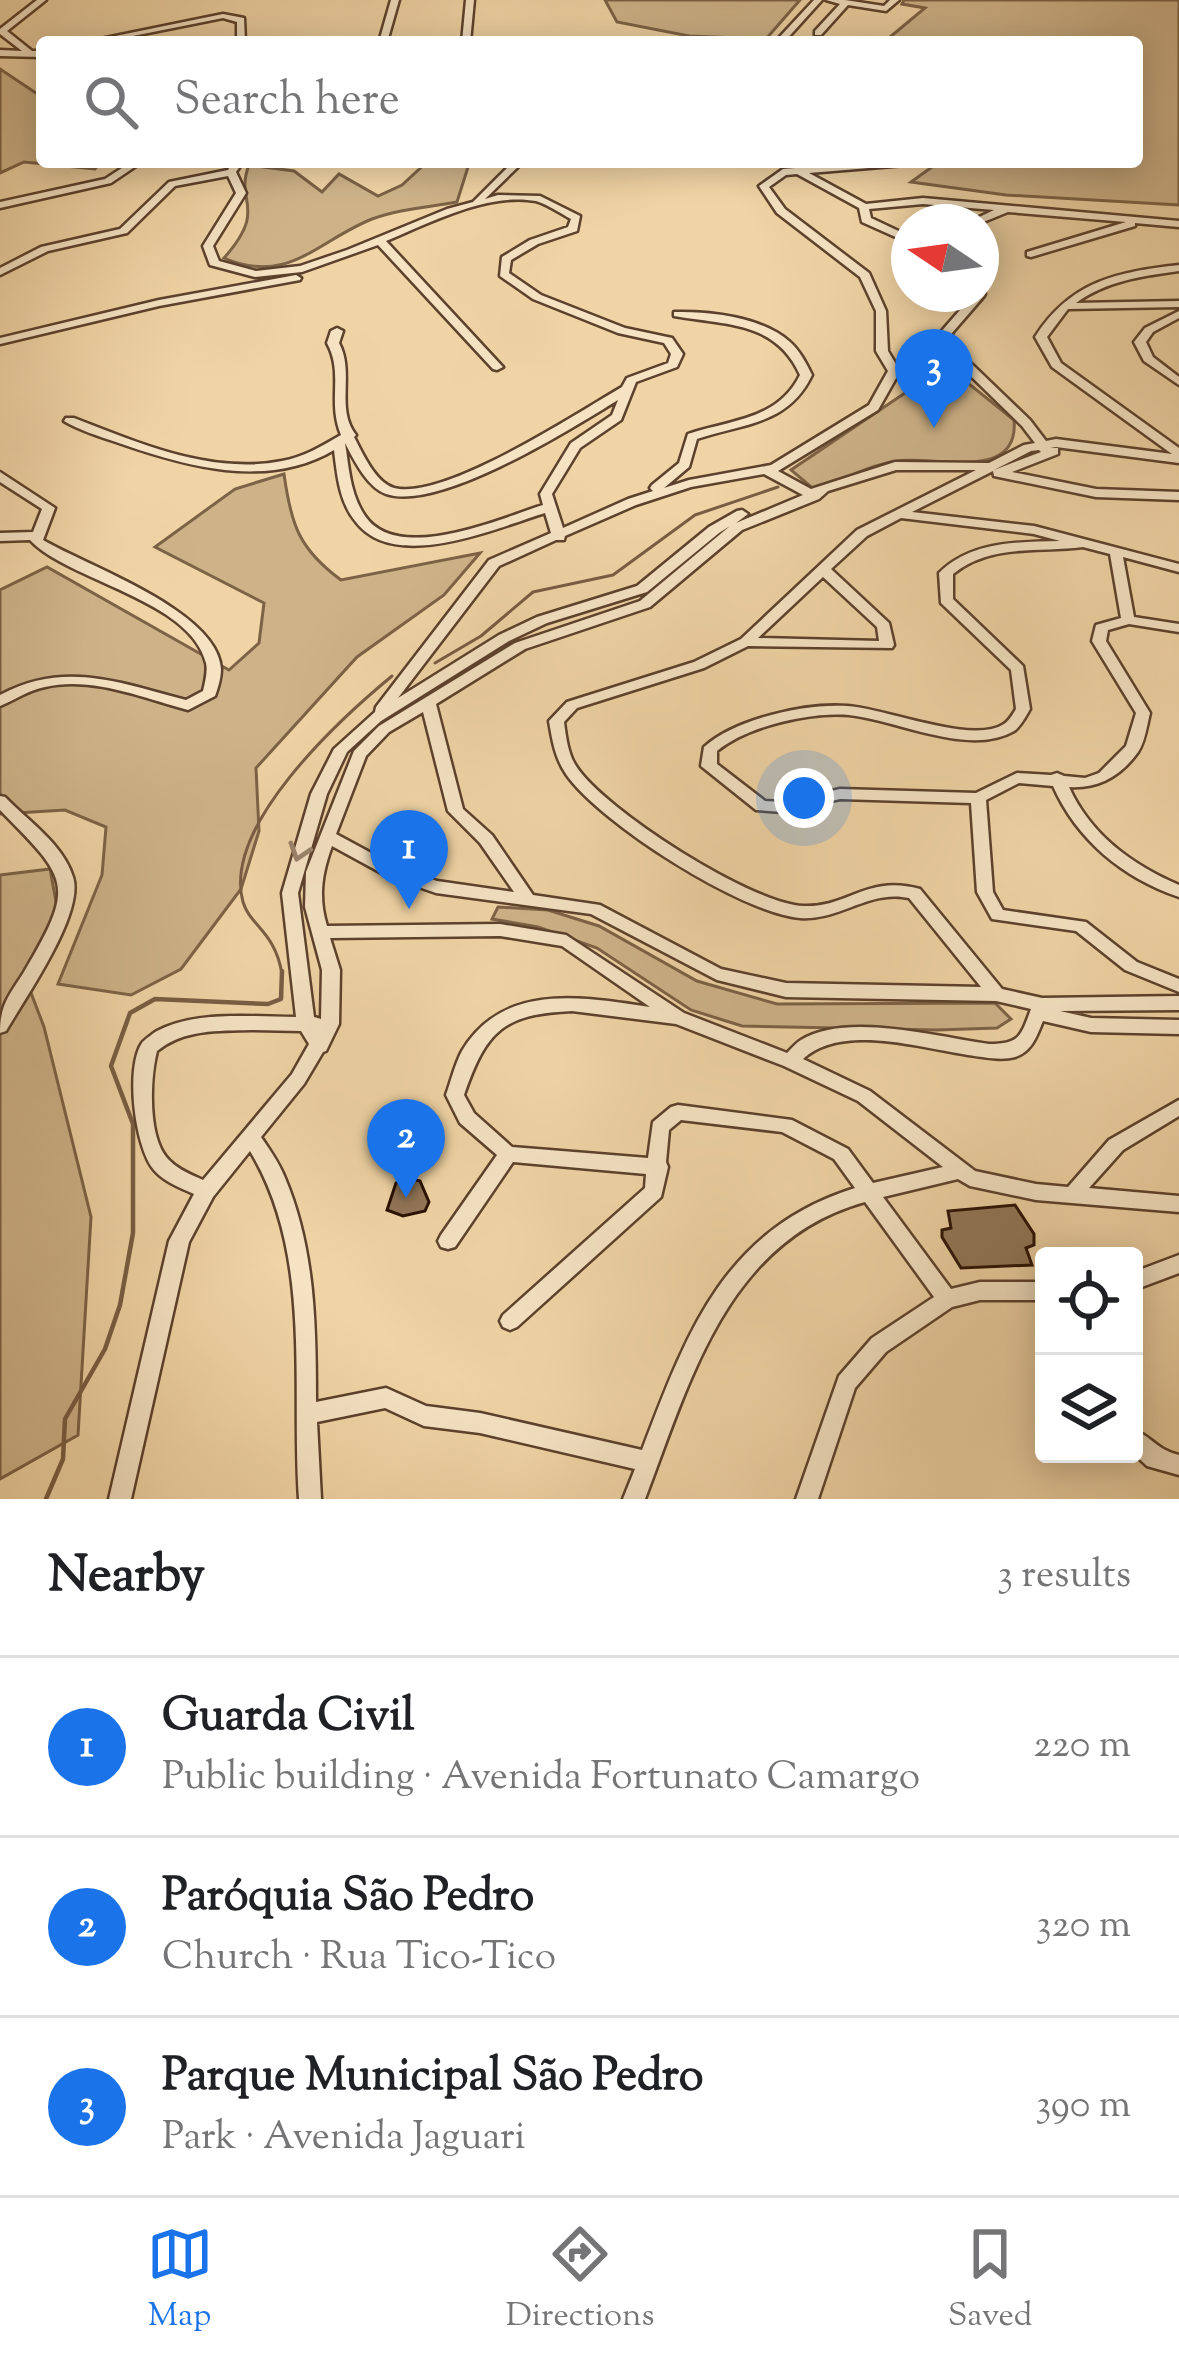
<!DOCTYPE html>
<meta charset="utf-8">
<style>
:root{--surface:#fff;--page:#f2f2f2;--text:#202124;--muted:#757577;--line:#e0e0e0;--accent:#1a73e8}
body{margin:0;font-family:"Sorts Mill Goudy",serif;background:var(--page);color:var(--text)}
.controls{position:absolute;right:36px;bottom:36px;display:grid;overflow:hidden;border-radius:12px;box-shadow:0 6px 30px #0003}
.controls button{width:108px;height:108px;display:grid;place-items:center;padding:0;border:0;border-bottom:3px solid var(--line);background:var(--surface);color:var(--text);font:60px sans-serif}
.compass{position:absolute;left:891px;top:204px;width:108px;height:108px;border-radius:50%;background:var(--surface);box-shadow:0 6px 30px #0003;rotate:283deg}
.you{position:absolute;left:804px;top:798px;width:42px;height:42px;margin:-30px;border:9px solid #fff;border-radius:50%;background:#1a73e8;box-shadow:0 0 0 18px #1a73e833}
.badge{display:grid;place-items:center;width:78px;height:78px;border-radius:50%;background:var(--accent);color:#fff;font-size:39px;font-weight:700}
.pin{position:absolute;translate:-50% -99px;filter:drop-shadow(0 3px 6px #0008)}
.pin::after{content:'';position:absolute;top:63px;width:42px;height:36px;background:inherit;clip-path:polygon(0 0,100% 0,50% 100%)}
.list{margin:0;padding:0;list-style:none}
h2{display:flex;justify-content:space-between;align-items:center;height:156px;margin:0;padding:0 48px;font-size:51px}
h2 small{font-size:39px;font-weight:400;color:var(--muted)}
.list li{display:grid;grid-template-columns:78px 1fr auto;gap:36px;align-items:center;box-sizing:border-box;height:180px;padding:0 48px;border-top:3px solid var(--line)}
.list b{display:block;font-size:45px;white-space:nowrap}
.list p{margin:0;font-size:39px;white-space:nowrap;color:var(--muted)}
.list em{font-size:39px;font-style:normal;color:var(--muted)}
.icon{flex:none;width:66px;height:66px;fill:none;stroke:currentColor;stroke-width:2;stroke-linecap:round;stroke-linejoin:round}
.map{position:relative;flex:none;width:1179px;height:1499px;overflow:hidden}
.search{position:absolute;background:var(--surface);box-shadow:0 6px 30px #0003;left:36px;right:36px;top:36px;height:132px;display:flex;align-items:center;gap:30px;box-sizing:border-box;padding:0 42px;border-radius:12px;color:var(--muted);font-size:45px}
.sheet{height:696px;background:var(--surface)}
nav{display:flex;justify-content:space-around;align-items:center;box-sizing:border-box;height:168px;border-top:3px solid var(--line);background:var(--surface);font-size:33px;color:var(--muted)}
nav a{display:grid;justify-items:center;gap:6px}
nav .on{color:var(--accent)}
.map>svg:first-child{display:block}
</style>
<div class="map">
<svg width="1179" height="1499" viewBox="0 0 1179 1499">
<rect width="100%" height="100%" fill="#f0d4a5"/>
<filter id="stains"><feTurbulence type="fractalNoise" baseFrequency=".00167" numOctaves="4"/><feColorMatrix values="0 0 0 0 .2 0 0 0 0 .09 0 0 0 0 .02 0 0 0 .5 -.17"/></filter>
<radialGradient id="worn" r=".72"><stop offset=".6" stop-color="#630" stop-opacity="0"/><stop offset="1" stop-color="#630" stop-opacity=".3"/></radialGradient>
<!-- green -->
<path fill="#ceb389" stroke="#7c6246" stroke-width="3" d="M605,0H800L766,39L689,36L617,22Z
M904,0H1179V205L1006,195L911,182L939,162H1137V42H884L925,8L902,4Z
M0,69L42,97V162H101L95,169L24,162L0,173Z
M427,162H475L468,167L457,202C430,207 398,209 372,219C317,241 288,286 224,258C269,207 234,203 249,165L294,171L322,192L339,174L378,196L402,185Z
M938,369L958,375L1014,420C1020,484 930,455 897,461C869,465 842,480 816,491L791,470L905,393L918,374Z
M284,474C291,525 299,549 341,580L480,553L444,595L357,657L256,768L259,831L241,889L181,969L131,995L58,984L102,875L106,827L65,810L0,814V590L47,567L229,670L259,643L264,603L155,547L235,489Z
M50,869L57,907L25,977L44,1027L91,1217L78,1435L0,1479V875Z
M498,907L548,910L599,926L697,981L777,1004L995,1003L1011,1019L997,1028L937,1030L742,1026L691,1010L597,948L538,927L492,919Z"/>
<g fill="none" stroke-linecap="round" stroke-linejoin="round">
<!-- stream-far1 -->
<path stroke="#795d43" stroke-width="3" d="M435,663L481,636L533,592L613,575L695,515L778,487
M282,974C275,931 250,926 243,902C222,826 340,719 392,676"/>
<!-- stream -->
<path stroke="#795d43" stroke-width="4.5" d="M46,1499L63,1459L65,1419L105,1349L120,1305L133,1233V1124L111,1066L130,1013L155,999L268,1004L281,999L282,971"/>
</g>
<!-- building -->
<path fill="#917657" stroke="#2a1003" stroke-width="3" d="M412,1179L420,1181L429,1202L425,1211L403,1216L387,1210L396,1183Z
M1015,1205L1034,1234V1245L1026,1248L1032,1265L961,1268L942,1237V1230L951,1228L948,1211Z"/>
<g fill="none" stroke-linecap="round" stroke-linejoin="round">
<defs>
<path id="minor" d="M37,0H46L7,31L32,51H42V57L0,56V50L22,51L0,34V29Z
M391,0H399L387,42H379Z
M466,0H474L470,42H462Z
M814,0H822L784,42H775Z
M826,0H845L884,6L890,0H899L886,11L848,5L821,35H815V31L840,4Z
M223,14L244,18L245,42H237V22L223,18L103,42H86Z
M131,162H142L111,183L0,208V202L105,179Z
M233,162H243L236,172L246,193L213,246L219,261L256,271L300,266L347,250L447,209L473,202L513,162H523L485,199L498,195L540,196L580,216L577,231L538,244L511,260L509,273L541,295L625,328L672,338L683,354L677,367L636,382L621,420L580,448L552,494L563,528L628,499L653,491L650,488L652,485L679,463L688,434C730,420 778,420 800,375C776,321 725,325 674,316V312C710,311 762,317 790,342C800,351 806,363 812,375C788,425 744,423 697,439L689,467L664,488L689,480L771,465L869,405L888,371L876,351V311L860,277L777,213L759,186L783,169L870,162H910L905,165L809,173L866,204L923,198L1179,221V227L1135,223V226L1031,257L1027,256V252L1126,222L1008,212L981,223L969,222L994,210L923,204L869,209L871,218L909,236V243L862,222L859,208L797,174L786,175L769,187L785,209L869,273L886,311L888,351L900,371L878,410L778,471L811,489L895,462L989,463L1024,445L1035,443L1022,426L941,347L940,333L974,294H981V291L985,294L984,296L952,333L953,346L1030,420L1046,441L1056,439L1172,454L1052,367L1035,337C1071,281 1117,272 1179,265V271C1142,276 1106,281 1076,303L1179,301V307L1068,309L1047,337L1061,363L1179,448V463L1056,447L1050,448H1058V454L1012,472L1096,489L1179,492V500L1096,497L994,476L993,471L912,512L1034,526L1179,564V572L1123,557L1134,617L1179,624V632L1129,624L1108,630L1106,641L1150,713C1147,725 1145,742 1138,752C1121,776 1098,789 1069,787C1090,834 1132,865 1179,885V897C1123,878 1077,840 1053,786L1019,783L986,800L993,892L1003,910L1086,922L1137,962L1179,979V992L1125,970L1076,931L992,919L977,892L971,803L840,799L782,812L756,810L701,766L704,747C735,719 805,703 847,706C885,708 972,745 1004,724C1009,721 1013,714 1016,709L1011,670L941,603L939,573C971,541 1018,542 1060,541L1034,534L901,518L867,536L831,569L889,623L894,645L892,648L748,646L704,668L577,708L564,722C566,737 568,754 576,766C604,810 752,904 803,906C848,908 867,874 920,889L1002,989L1042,998L1179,996V1010L1060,1011L1091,1018L1179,1020V1034L1091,1032L1043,1021C1037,1035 1032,1052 1015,1057C1002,1061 982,1057 968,1055C921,1048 842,1023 803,1059L870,1091L975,1171L1036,1184L1068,1187L1109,1140L1179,1100V1116L1123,1150L1089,1188L1179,1196V1212L1036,1200L970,1186L958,1179L883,1197L951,1289L980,1282H1044V1300H980L952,1307L886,1352L855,1388L818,1499H796L839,1376L872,1338L934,1297L865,1202C727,1240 690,1381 645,1499H623L635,1469L480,1433L424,1426L385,1408L317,1422L321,1499H299C291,1383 313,1255 250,1151L213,1197L189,1242L131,1499H109L169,1241L194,1194C181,1188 164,1182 154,1170C135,1148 125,1068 142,1043C143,1041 155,1032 157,1031C197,1010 253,1017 296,1017L282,893L311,794L334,749L375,712L376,707L489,560L551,533L545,513C496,528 395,573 356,522C339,502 337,474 334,450C267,490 184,466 116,442C98,436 79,430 64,421L66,418H74C139,443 211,475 282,461C304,457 322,446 341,435C327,401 344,374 327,343L331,331L337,328L343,331L339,343C355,373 335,409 356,435L354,437C363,454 375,482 394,488C444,501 577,413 622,387L627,378L668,363L671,354L664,343L618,333L533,299L500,276L502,257L530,240L568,227L571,219C560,213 547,204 536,201C489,192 429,223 386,241L501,365L503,367L497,370L493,369L378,245L302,272L255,277L210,265L203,246L236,193L228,176L175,186L127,233L48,251L0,275V268L41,247L120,229L169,182L228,170ZM618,400L612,415L571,443L540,494L543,505C499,519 398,564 365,516C350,494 349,468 345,443C354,460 367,487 386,494C439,512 571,429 618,400ZM1039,450L1041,452L994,470L1031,451ZM896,470H976L857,530L741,639L694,662L567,702L549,721C552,739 555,758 566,774C600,823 741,913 800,918C839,921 870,889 909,898L981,987L786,983L721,969L600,905L533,895L492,835L463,809L436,704L525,649L650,607L742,530L819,499L828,491ZM764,474L803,495L736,523L748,514L742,510L737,511L709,527L637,586L537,617L499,635L398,698L499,566L556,540H564L565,536L636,505L691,487ZM730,526L640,601L515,643L379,726L354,751L306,872L305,907L322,970L321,1019L314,1017L298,893L327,794L347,752L381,721L509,641L547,623L647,592L719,533ZM1083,547L1110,554L1121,618L1096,625L1092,641L1136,713L1126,746L1099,773L1085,778L1064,776L1057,773L1051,775L1017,773L976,793L840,789L782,802L765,801L717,764V751C747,726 810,712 849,715C897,720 969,757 1014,731C1021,726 1026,716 1030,709L1023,666L953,599V574C991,543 1038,553 1083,547ZM823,577L877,627L879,641L758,638ZM423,712L448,811L480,843L514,892L437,881L399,868L336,834L366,756L389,732ZM332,846L387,876L436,893L591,914L717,980L786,997L996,1001L1031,1009C1021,1036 1020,1044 989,1044C938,1037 846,1012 801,1040C796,1043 792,1048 787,1053L684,1013L566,935L500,924L327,926C318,897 322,873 332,846ZM500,936L562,946L650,1007C582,997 503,982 462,1051C455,1064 451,1081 446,1095L460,1123L497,1155L441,1235L438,1241L441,1247L448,1249L455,1247L513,1162L646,1174L645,1188L503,1315L500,1321L503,1327L510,1330L517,1327L661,1197L668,1167L666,1162L669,1130L681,1120L782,1132L834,1159L855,1188C724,1229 687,1332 642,1450L480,1413L426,1406L386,1388L316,1402C316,1326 315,1249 285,1178C279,1163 270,1150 261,1137L304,1084L323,1052L326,1051L339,1024L340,970L330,938ZM572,1011L676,1024L784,1066L858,1101L943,1167L873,1183L848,1149L792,1120L678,1105L671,1107L653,1122L648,1158L512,1147L474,1113L464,1095C486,1031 503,1014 572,1011ZM251,1030L301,1031L309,1044L292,1074L203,1180C192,1175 179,1170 170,1161C147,1140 150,1079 157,1051C184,1029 218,1031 251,1030Z
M296,275L301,278L300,280L159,306L0,344V338L159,300Z
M1179,311V318L1153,332L1146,342L1153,357L1179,377V385L1144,361L1134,342L1145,328Z
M0,472L55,508L43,540C87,566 218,611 221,669C221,678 218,688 215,696L188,710C143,698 92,676 45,687C28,690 15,700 0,706V695C65,660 120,683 186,700L203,691C205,682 208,671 206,663C190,599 68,581 30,540L0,541V533L33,532L42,509L0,482Z
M0,796L5,797C28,821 63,844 73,877C85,913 25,998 6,1031L0,1033C0,1004 9,996 24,972C76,884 69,880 0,810Z
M1179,1255V1273L1134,1290V1272Z
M1134,1430C1153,1437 1155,1449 1179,1455V1475L1147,1466L1134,1454Z"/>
</defs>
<!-- minor casing -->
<use href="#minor" stroke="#5c412c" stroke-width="5"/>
<!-- minor -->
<use href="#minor" fill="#f5e3c4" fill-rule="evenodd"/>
</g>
<!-- one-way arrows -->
<defs><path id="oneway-chevron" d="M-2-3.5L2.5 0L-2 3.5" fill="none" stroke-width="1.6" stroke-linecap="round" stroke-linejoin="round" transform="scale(3)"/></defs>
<use stroke="#9a846d" href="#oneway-chevron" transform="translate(299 852) rotate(108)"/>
<rect width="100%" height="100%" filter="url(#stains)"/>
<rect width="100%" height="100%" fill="url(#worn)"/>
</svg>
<div class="controls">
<button><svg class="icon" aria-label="locate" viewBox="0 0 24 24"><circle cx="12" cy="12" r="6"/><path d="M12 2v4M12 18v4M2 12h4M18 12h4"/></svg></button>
<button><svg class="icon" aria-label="layers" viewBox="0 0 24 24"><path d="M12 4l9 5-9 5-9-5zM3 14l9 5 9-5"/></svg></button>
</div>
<svg class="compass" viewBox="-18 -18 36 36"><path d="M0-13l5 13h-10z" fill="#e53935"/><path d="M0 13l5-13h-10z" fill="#757577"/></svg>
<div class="you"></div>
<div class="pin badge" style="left:409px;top:909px">1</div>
<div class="pin badge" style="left:406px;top:1198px">2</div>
<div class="pin badge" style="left:934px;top:428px">3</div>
<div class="search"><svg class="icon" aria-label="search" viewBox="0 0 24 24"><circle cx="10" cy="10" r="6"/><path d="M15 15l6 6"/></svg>Search here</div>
</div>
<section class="sheet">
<h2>Nearby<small>3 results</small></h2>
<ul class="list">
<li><span class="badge">1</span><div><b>Guarda Civil</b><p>Public building · Avenida Fortunato Camargo</p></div><em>220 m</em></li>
<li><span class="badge">2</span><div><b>Paróquia São Pedro</b><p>Church · Rua Tico-Tico</p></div><em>320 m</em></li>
<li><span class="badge">3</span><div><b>Parque Municipal São Pedro</b><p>Park · Avenida Jaguari</p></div><em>390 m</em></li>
</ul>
</section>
<nav>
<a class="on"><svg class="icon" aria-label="map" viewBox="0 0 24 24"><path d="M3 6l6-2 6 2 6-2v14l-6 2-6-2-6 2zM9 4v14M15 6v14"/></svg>Map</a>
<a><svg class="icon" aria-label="directions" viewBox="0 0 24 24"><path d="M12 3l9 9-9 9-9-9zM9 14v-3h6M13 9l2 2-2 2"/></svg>Directions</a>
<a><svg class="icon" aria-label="saved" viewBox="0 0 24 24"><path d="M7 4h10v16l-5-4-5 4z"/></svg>Saved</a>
</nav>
